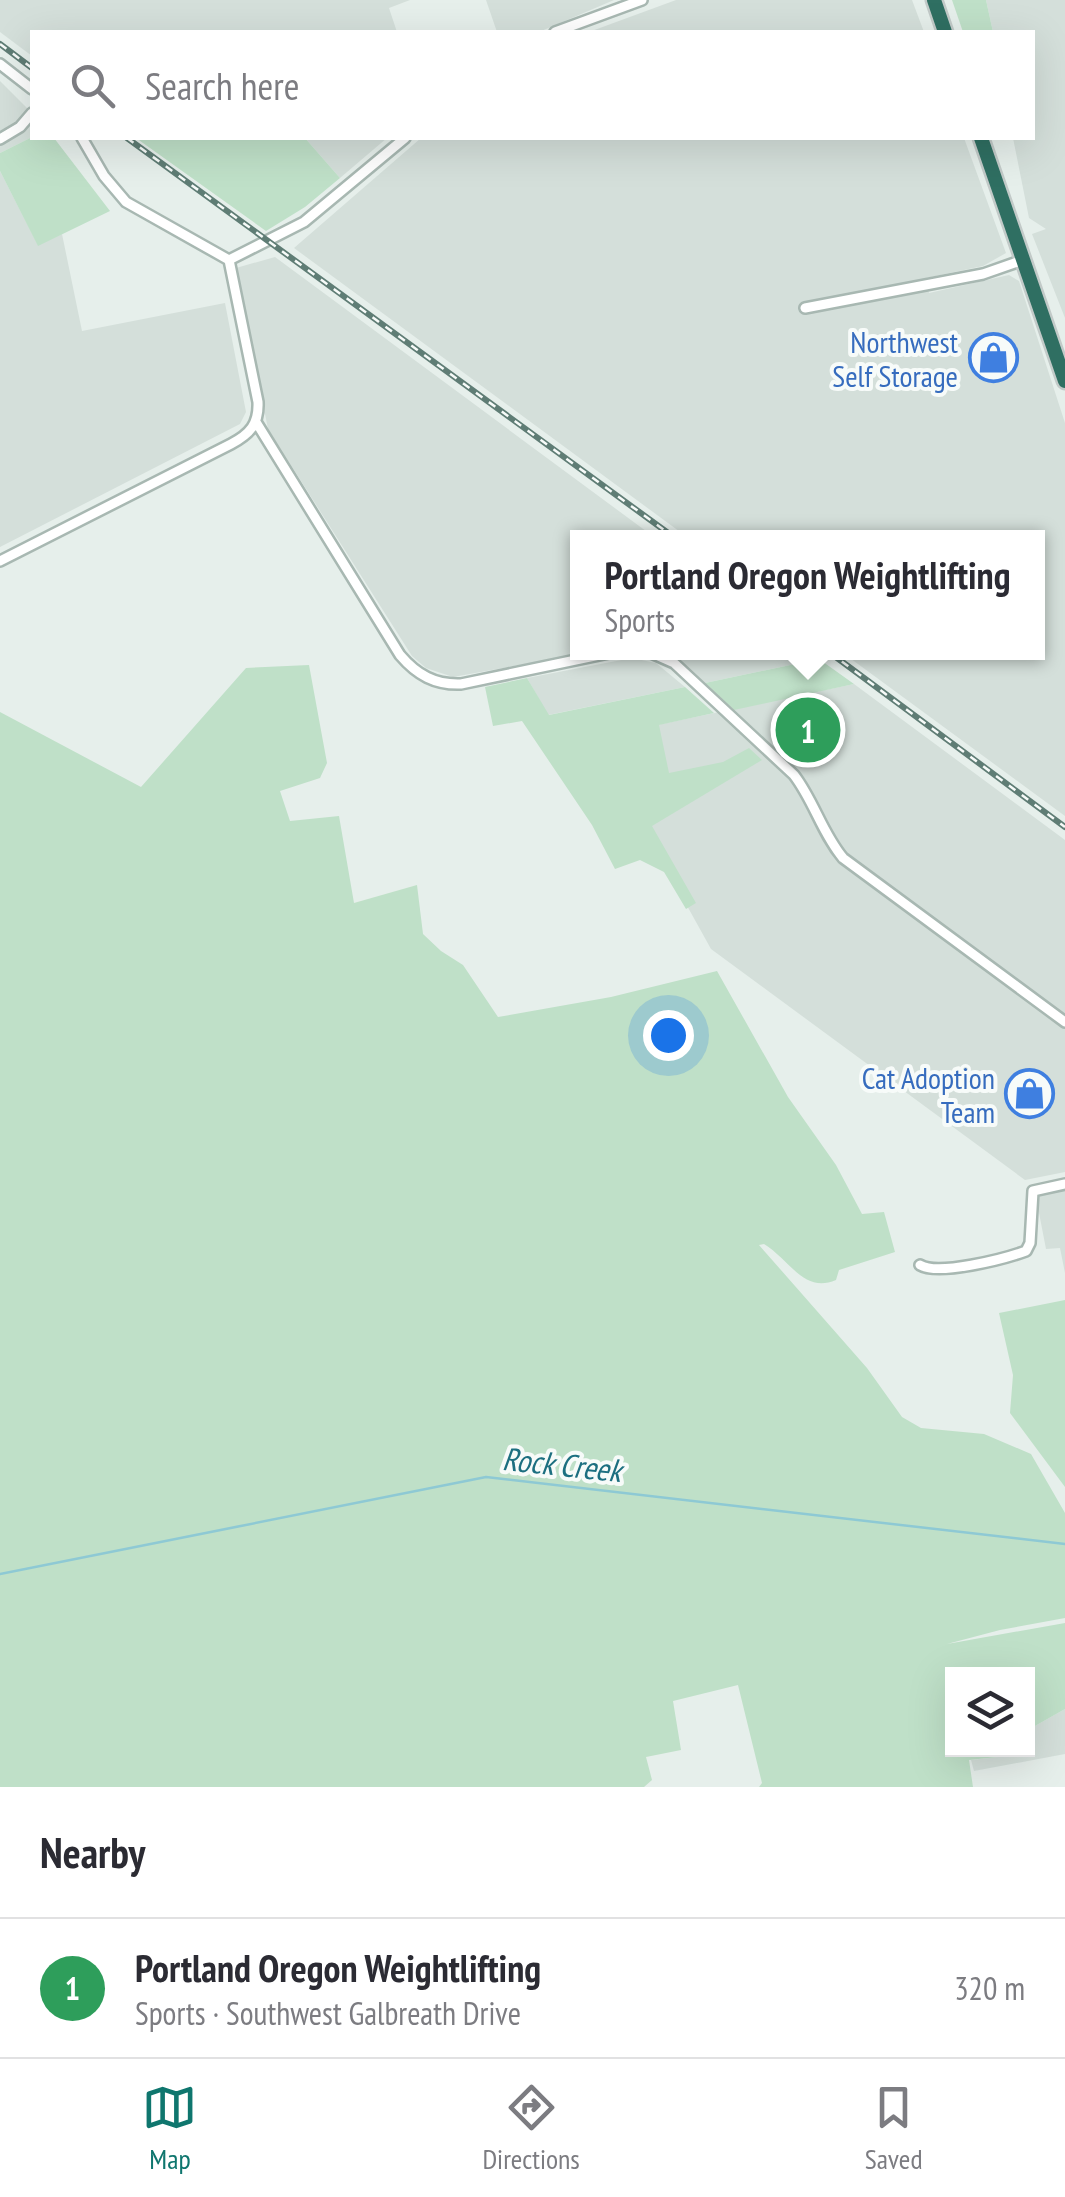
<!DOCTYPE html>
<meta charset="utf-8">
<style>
:root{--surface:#fff;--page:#f7f7f7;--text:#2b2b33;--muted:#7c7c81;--line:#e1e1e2;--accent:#0f766e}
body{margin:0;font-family:"PT Sans Narrow",sans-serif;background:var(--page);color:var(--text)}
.controls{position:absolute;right:30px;bottom:30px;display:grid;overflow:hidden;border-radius:0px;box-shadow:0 10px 40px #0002}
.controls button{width:90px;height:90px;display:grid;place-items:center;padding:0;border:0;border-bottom:2px solid var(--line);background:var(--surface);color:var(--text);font:50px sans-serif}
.you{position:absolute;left:668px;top:1035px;width:35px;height:35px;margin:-25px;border:8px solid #fff;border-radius:50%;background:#1a73e8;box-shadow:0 0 0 15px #1a73e833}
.badge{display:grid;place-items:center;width:65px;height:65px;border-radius:50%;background:var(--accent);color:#fff;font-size:32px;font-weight:700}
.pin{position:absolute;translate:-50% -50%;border:5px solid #fff;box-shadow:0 2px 10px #0006}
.popup{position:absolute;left:570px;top:530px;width:475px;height:130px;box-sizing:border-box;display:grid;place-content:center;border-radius:0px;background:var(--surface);filter:drop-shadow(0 2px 8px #0005);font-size:32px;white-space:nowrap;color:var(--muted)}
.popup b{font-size:38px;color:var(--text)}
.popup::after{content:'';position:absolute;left:50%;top:100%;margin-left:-20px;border:20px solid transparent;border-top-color:var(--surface)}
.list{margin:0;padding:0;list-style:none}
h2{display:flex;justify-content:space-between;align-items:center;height:130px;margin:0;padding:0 40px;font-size:42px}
h2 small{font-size:32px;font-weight:400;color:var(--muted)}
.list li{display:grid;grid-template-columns:65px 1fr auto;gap:30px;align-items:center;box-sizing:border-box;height:140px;padding:0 40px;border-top:2px solid var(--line)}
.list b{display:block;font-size:38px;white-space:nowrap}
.list p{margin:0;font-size:32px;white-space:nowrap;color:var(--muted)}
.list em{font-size:32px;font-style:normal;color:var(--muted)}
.icon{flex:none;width:55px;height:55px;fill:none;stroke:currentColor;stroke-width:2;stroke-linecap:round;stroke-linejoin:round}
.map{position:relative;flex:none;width:1065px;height:1787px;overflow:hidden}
.search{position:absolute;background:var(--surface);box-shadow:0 10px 40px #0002;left:30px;right:30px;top:30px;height:110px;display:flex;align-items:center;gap:25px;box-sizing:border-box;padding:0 35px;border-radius:0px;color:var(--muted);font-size:38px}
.sheet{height:270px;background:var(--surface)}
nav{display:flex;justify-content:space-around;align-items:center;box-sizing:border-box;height:140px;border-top:2px solid var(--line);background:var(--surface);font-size:28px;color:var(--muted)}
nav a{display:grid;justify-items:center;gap:5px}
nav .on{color:var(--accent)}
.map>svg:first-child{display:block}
</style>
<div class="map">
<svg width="1065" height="1787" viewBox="0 0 1065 1787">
<rect width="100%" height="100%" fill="#e6efeb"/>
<!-- built -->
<path fill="#d4dfda" d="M0,0H410L389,8L397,32H32V56L0,32Z
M486,0H614L539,32H497Z
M676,0H912L924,32H589Z
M986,0H1065V318L1032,234L1046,229L1029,218L1013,138H1032V32H993Z
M0,81L32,113V137L0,153Z
M305,138H387L340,178Z
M421,138H964L1006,253L983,266L926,278L929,293L1009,275L1019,281L1065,423V816L843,653L1038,652V538L687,537L294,248Z
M0,171L38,245L62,234L82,331L225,303L246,412L240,424L0,547Z
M275,257L654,537L578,538V652L586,653L453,677L426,668L412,656L268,429L236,268Z
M810,652L819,659L705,683L669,653Z
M632,658L656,663L685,687L548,715L527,678Z
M854,684L1065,840V1172L1025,1180L711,949L594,738Z
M1065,1180V1273L1060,1248L1046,1249L1034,1187Z
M1065,1709V1754L974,1771L971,1760L1016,1755L1020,1750H1028V1737L1035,1726Z"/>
<!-- green -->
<path fill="#bfe0c8" d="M952,0H986L993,32H963Z
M32,137L54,138L110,211L38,246L0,171V153Z
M136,138H305L340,178L305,207L266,231Z
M819,659L854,684L734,710L705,683Z
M309,665L327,763L320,778L280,791L290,821L339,816L354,903L417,885L423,934L441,951L463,965L498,1017L611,997L717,971L788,1097L836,1165L862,1214L884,1212L895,1252L839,1270L836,1280C804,1294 790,1260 764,1244L759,1245L867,1368L902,1417L921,1428L984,1434L1031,1454L1065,1513V1618L1000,1630L947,1644L1065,1623V1709L1035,1726L1028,1737V1674H952V1750H1020L1017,1755L969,1760L973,1787H759L762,1783L738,1685L673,1701L681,1750L646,1757L652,1780L644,1787H0V712L141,787L246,668Z
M527,678L549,715L685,687L714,713L659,725L669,773L723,762L749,748L762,760L652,826L696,903L686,909L664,872L640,860L615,869L592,825L522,721L493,726L485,687Z
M1065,1300V1487L1010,1413L1013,1375L999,1313Z"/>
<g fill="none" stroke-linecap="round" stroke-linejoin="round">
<!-- stream -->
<path stroke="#8ec9d4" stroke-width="2.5" d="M0,1574L486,1477L1065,1544"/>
<defs>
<path id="minor" d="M555,32L642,0
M0,64L32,89
M82,138L104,176L126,202L229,260
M0,139L20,127L32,113
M229,260L304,222L405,138
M805,308L983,274L1023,260
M256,422L400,655C417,675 435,685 461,684L614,652
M0,561L231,444C250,434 259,424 258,402L229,260
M649,652L674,663L794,775C814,801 822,833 843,858L1065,1022
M920,1265C938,1276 1004,1259 1026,1251L1030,1243L1033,1191L1065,1184"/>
<path id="highway" d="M934,0L945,32
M981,138L1065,381"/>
</defs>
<!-- minor casing -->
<use href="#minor" stroke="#a8b8b2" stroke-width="14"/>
<!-- highway casing -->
<use href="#highway" stroke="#c2cac8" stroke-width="19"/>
<!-- minor -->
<use href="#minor" stroke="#fff" stroke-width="9"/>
<!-- highway -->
<use href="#highway" stroke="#2f6f62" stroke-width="14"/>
<defs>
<path id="rail" d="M0,44L32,68
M127,138L675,538
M829,652L1065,827"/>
</defs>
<!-- rail casing -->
<use href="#rail" stroke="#5f7d75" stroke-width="6"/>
<!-- rail -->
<use href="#rail" stroke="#f7fbf9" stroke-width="2.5" stroke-dasharray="8" stroke-linecap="butt"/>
</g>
<!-- icons -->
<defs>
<symbol id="shop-ring" viewBox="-11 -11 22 22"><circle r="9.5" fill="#f7fbf9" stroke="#3f7fe0" stroke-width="1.5"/><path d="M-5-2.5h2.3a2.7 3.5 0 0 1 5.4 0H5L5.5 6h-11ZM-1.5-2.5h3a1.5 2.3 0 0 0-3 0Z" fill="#3f7fe0"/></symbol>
</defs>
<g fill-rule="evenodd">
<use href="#shop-ring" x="966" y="330" width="55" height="55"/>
<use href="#shop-ring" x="1002" y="1066" width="55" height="55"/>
</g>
<g text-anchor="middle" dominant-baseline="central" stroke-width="8" stroke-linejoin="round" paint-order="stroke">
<!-- shop labels -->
<g font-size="30" fill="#366cbe" stroke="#f7fbf9" text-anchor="end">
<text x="958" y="341">Northwest<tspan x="958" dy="34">Self Storage</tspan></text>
<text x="995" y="1077">Cat Adoption<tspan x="995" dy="34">Team</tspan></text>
</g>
<!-- water labels -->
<g font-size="32" font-style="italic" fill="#1c6f80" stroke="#f7fbf9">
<text transform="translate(562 1464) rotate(6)">Rock Creek</text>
</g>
</g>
</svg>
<div class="controls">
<button><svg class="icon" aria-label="layers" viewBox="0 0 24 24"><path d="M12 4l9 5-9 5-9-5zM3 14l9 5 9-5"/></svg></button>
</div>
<div class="you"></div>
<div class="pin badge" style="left:808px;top:730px;background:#2e9e5b">1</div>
<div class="popup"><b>Portland Oregon Weightlifting</b>Sports</div>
<div class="search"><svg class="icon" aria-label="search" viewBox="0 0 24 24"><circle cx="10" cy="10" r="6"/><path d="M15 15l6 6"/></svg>Search here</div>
</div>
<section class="sheet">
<h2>Nearby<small></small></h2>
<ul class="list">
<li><span class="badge" style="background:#2e9e5b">1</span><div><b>Portland Oregon Weightlifting</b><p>Sports · Southwest Galbreath Drive</p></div><em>320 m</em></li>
</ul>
</section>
<nav>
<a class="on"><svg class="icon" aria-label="map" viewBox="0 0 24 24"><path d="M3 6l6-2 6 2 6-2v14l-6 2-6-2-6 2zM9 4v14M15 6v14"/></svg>Map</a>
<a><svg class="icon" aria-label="directions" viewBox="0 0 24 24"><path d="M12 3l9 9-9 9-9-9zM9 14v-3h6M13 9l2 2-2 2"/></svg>Directions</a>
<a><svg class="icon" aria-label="saved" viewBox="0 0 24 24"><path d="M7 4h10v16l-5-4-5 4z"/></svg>Saved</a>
</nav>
